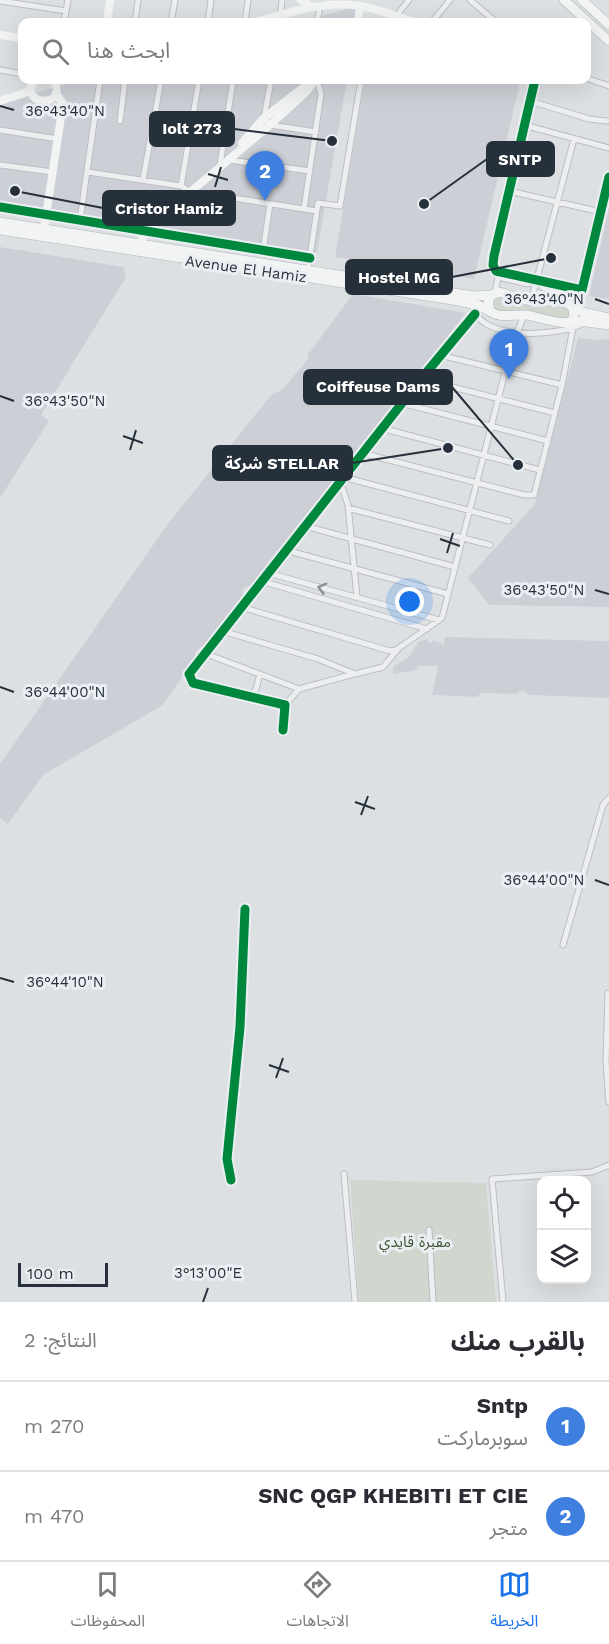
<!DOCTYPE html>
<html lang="ar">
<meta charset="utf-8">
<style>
:root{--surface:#fff;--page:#f2f2f3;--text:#2b2b33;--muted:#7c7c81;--line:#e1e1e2;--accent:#1a73e8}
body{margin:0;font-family:"Work Sans","Noto Sans Arabic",sans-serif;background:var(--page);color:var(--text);direction:rtl}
.controls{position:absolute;right:18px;bottom:18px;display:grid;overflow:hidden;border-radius:12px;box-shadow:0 6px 24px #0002}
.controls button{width:54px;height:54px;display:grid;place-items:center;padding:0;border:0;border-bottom:2px solid var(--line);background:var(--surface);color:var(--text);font:30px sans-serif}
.scale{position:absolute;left:18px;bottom:15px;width:90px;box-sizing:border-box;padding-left:6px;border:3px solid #26303b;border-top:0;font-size:16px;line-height:21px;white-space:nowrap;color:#26303b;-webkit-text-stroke:4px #ebeff3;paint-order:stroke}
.you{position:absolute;left:410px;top:602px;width:21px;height:21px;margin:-15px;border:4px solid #fff;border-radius:50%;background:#1a73e8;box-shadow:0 0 0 9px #1a73e833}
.badge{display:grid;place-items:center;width:39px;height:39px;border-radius:50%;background:var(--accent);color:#fff;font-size:20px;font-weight:700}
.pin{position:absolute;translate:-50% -50px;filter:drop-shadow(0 2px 3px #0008)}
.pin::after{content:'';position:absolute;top:32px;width:21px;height:18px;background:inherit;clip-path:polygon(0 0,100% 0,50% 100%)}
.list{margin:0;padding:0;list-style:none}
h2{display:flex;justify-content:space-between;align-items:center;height:78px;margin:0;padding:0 24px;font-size:26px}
h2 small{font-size:20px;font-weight:400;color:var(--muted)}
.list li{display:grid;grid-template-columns:39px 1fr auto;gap:18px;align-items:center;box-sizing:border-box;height:90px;padding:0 24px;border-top:2px solid var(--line)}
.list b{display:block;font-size:22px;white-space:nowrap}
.list p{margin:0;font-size:20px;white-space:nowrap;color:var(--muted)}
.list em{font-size:20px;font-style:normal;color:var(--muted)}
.icon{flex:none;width:33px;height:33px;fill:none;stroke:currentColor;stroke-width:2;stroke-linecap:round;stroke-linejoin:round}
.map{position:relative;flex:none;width:609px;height:1302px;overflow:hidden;direction:ltr}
.search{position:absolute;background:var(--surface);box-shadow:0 6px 24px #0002;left:18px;right:18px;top:18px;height:66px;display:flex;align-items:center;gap:15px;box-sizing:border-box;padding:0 21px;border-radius:12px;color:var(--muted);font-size:22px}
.sheet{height:258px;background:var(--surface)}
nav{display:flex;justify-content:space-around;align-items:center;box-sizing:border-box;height:84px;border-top:2px solid var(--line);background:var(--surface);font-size:16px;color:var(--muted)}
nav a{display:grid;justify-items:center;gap:3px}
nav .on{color:var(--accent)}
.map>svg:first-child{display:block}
</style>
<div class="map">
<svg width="609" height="1302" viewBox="0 0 609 1302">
<rect width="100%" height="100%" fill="#dde0e3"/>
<!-- built -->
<path fill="#ccd0d6" d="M360,6L357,22H297Z
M83,80H347L317,252L0,206V102Z
M365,80H514L520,82L474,279L335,257Z
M609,208V299L589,296Z
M0,247L124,267L126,277L41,415L49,421L0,498Z
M353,294L466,313L320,497L322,499L308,517L306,516L251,585L244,588L242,591L243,595L204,647H200L195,653V658L163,705L43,775L8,824L0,818V764L167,525L267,400L275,392L276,393L282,390L309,358L307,356Z
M578,338L598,340L609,339V607L489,605L468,578L535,504Z
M445,637L609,641V698L530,695L522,690L517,694L481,693L477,697L432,695L438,666H418L416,670L393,674V667L409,657L418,642L428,639L429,643H432L433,640L444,645Z"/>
<!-- green -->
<path fill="#cfd7ce" d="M498,297L524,305L563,306L568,308L570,314L568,318L562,320L528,311H497L494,310L491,302Z
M350,1180L486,1183L496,1302H359Z"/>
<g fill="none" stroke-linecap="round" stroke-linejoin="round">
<defs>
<path id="street" d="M470,0L496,22
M0,1L66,11
M396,16L409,0
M64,22L68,0
M135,22L138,0
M171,22L175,0
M208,22L211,0
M245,22L248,0
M280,22L282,0
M317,22L320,6
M432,22L450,0
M0,70L22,74
M586,78L609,86
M271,80L264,118L270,125L316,132
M530,101L589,119L607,121
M120,121L125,80
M524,125L609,148
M0,130L58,139
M229,160L310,171
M0,165L53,172
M220,165L233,80
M88,172L181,186L189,191L317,211
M143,180L161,80
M181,186L199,80
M509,191L601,212
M0,207L310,258
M304,209L321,94L317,80
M80,220L100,80
M263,251L270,204
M308,270L318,203L340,206L361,80
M503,273L502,278L528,284L530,278
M545,282L543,288L570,293L571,288
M495,293L499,272L582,290L609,177
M531,301L574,139
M472,304C477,342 559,337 584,323
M581,310L580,301L582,290
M440,355L562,385
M421,379L555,413
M401,403L548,441
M381,428L540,470
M362,453L524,495H534L562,385L573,328
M343,477L509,521
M340,481L348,505L357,597
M348,508L490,545
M305,526L455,567
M285,550L448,594
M268,573L439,620
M261,581L427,629
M241,607L390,651L396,650L442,618L511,349L524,315
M222,631L318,659L355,674L383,667L398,649
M204,653L299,689
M250,697L256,689L260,674
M285,705L299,689L354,674
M283,730L285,705L193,683L189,674L421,379L475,314
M563,945L603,805L609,798
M608,993L606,1062L609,1102
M344,1174L355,1302
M231,1180L227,1159L240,1027L245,909
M429,1230L433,1302
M503,1302L492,1179L592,1172L609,1165"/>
<path id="highway" d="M564,0L609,41
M582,0L609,25
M0,222L427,289L474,296L492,295
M0,230L453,300L478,305L491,312
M499,292L530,301H564L572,307C583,336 539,316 526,315C514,314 499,319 490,311L488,301L492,295Z
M572,306L582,312L609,318
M567,323L579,321L609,325"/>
</defs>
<!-- street casing -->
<use href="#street" stroke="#bcbec1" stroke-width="7"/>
<!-- highway casing -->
<use href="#highway" stroke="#b0b4b8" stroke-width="10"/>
<!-- street -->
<use href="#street" stroke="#edeef0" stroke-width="5"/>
<!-- secondary -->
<path stroke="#f2f4f4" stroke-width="8" d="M301,0L312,7
M107,22L110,0
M255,22C289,13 324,0 360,6C378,9 396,16 414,22
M358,22L360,6
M0,35L22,38
M34,80C17,107 71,108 53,80
M0,101L31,91
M242,143L264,118L313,80
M44,229L63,104L56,93
M141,245L144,231L270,125L307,91L315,80
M499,272L494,268L493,263L535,80"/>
<!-- highway -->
<use href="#highway" stroke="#f2f4f4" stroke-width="9"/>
<defs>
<path id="cycleway" d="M535,80L494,256L493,265L496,271L582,290L609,177
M0,207L310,258
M283,730L285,705L193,683L189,674L421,379L475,314
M231,1180L227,1159L240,1027L245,909"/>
</defs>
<!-- cycleway casing -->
<use href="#cycleway" stroke="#ebeff3" stroke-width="13"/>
<!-- cycleway -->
<use href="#cycleway" stroke="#00873e" stroke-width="9"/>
</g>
<!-- one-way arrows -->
<defs><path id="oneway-chevron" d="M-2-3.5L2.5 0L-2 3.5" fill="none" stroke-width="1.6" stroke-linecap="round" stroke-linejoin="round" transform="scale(1.5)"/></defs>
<use stroke="#8a8f96" href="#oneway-chevron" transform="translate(322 588) rotate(-165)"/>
<!-- ticks -->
<path fill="none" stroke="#26303b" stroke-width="2" d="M0,106L14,110M208,174L228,180M215,187L221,167M595,299L609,304M0,396L14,401M123,436L143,443M130,450L136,430M440,539L460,546M447,553L453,533M595,590L609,594M0,687L14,692M355,802L375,809M361,815L368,796M595,880L609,885M0,978L14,982M269,1065L289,1072M276,1078L283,1058M203,1302L208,1288"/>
<g text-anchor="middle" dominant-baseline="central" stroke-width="6" stroke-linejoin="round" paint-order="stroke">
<!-- street labels -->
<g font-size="15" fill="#26303b" stroke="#ebeff3">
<text transform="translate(246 269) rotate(8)">Avenue El Hamiz</text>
</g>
<!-- park labels -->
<g font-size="15" fill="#3e5634" stroke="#ebeff3">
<text x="415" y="1242">مقبرة قايدي</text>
</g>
</g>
<g font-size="15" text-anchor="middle" fill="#26303b" stroke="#ebeff3" stroke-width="6" stroke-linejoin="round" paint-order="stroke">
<text x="65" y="116">36°43'40"N</text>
<text x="544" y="304">36°43'40"N</text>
<text x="65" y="406">36°43'50"N</text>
<text x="544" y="595">36°43'50"N</text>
<text x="65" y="697">36°44'00"N</text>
<text x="544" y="885">36°44'00"N</text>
<text x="65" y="987">36°44'10"N</text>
<text x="208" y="1278">3°13'00"E</text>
</g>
<!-- callouts -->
<path fill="none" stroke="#26303b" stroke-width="2" d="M332 141L234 129M424 204L487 159M15 191L103 208M551 258L452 277M518 465L452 387M448 448L352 463"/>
<g fill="#26303b" stroke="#ebeff3" stroke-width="2">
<circle cx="332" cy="141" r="6"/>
<circle cx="424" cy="204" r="6"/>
<circle cx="15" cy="191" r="6"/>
<circle cx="551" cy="258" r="6"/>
<circle cx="518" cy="465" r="6"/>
<circle cx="448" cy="448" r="6"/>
</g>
<g fill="#26303b" stroke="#26303b" stroke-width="2">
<rect x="150" y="112" width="84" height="34" rx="6"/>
<rect x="487" y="142" width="67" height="34" rx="6"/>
<rect x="103" y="191" width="132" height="34" rx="6"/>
<rect x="346" y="260" width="106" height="34" rx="6"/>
<rect x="304" y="370" width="148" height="34" rx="6"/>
<rect x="213" y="446" width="139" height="34" rx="6"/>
</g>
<g font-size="16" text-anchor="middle" font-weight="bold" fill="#fff">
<text x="192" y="134">Iolt 273</text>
<text x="520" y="165">SNTP</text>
<text x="169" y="214">Cristor Hamiz</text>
<text x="399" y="283">Hostel MG</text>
<text x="378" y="392">Coiffeuse Dams</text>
<text x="282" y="469">شركة STELLAR</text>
</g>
</svg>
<div class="controls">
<button><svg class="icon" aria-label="locate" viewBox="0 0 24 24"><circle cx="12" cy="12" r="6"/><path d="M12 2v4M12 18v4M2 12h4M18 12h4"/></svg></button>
<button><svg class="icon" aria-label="layers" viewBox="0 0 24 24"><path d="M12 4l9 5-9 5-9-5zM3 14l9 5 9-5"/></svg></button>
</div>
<div class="scale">100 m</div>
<div class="you"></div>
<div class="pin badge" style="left:509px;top:379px;background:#3f7fe0">1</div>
<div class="pin badge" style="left:265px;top:201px;background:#3f7fe0">2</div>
<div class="search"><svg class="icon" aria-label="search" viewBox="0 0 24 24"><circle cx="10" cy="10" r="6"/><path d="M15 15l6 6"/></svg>ابحث هنا</div>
</div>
<section class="sheet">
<h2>بالقرب منك<small>النتائج: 2</small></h2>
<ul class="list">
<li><span class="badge" style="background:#3f7fe0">1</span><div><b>Sntp</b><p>سوبرماركت</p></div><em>270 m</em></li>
<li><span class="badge" style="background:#3f7fe0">2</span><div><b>SNC QGP KHEBITI ET CIE</b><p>متجر</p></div><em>470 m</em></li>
</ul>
</section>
<nav>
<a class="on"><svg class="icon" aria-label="map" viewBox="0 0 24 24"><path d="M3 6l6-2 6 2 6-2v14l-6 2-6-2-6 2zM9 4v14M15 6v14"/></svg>الخريطة</a>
<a><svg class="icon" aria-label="directions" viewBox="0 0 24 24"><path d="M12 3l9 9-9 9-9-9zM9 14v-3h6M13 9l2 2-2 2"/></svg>الاتجاهات</a>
<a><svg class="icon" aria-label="saved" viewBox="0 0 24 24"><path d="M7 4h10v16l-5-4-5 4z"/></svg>المحفوظات</a>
</nav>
